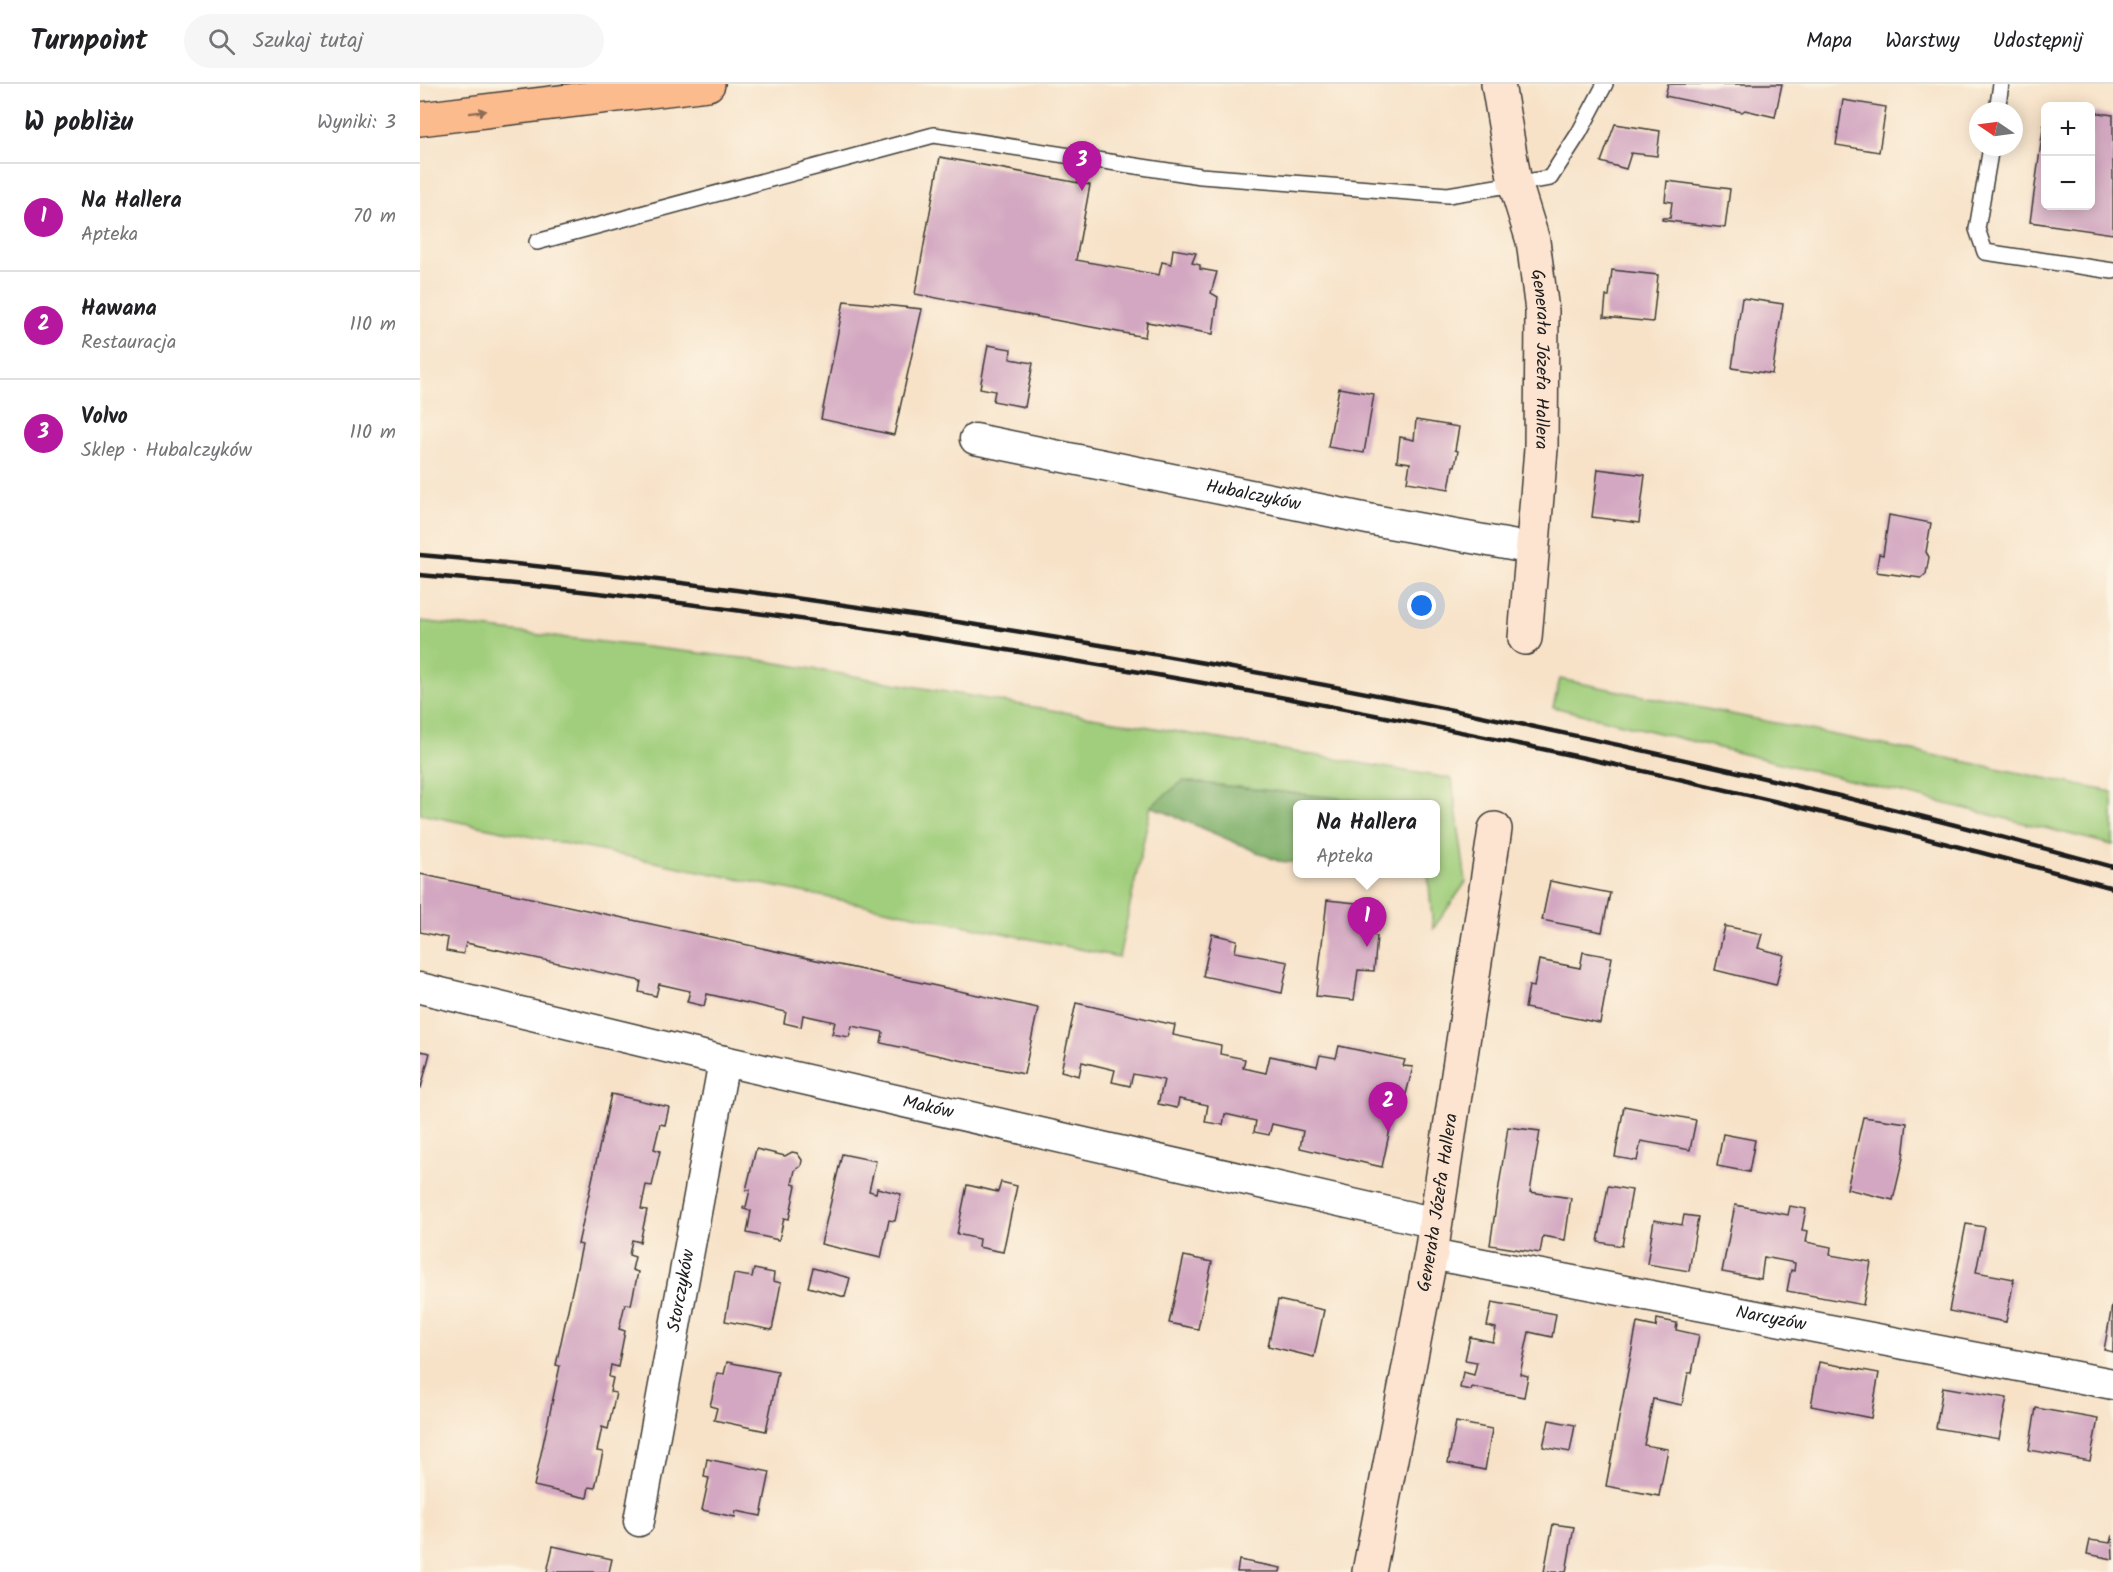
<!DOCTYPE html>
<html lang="pl">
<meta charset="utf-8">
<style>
:root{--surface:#fff;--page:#f6f6f6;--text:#202124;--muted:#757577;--line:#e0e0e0;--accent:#b5179e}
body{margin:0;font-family:Kalam,sans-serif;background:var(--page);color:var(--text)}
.controls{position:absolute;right:18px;top:18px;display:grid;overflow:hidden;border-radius:9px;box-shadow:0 3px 15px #0003}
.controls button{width:54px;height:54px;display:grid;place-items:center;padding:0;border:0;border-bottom:2px solid var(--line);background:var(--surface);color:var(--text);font:30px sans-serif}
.compass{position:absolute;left:1549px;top:18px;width:54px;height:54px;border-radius:50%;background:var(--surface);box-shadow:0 3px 15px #0003;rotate:283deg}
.you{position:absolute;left:1002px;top:522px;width:21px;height:21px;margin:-15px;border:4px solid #fff;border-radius:50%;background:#1a73e8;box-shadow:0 0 0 9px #1a73e833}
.badge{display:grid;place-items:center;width:39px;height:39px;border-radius:50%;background:var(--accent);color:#fff;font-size:20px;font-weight:700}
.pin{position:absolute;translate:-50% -50px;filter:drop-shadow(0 2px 3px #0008)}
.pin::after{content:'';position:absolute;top:32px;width:21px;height:18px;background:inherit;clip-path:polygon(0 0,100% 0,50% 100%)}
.popup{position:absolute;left:873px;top:716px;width:147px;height:78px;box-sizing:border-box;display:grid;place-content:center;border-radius:9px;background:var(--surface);filter:drop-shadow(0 2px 4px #0005);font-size:20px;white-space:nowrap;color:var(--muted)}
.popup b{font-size:22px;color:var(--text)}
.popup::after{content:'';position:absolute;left:50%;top:100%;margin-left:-12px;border:12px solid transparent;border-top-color:var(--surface)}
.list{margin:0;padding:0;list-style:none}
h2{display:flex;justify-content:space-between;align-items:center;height:78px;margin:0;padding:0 24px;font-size:26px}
h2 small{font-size:20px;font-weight:400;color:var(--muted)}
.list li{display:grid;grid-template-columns:39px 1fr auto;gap:18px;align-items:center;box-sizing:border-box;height:108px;padding:0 24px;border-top:2px solid var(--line)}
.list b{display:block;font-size:22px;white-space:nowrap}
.list p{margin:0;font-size:20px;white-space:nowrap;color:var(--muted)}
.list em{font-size:20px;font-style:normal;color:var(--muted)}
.icon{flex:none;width:33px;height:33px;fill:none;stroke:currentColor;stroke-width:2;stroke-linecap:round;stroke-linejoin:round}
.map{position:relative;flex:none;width:1693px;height:1488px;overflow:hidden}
header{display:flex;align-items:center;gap:36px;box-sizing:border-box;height:84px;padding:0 30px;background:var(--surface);border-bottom:2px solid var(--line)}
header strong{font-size:28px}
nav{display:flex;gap:33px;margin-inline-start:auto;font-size:21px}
.search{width:420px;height:54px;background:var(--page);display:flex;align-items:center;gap:15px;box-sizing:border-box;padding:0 21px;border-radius:33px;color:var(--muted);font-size:22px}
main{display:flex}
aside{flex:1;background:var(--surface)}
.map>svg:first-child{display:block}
</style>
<header>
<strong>Turnpoint</strong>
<div class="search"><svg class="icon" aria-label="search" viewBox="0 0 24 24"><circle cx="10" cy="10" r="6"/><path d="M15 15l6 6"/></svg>Szukaj tutaj</div>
<nav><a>Mapa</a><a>Warstwy</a><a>Udostępnij</a></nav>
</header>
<main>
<aside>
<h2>W pobliżu<small>Wyniki: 3</small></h2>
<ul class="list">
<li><span class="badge">1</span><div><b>Na Hallera</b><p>Apteka</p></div><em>70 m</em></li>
<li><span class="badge">2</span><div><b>Hawana</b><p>Restauracja</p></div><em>110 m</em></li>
<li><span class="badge">3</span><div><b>Volvo</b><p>Sklep · Hubalczyków</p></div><em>110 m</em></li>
</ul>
</aside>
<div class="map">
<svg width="1693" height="1488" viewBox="0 0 1693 1488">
<rect width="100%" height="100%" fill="#fcf5e5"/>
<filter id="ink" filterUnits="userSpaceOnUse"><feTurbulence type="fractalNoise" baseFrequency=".0167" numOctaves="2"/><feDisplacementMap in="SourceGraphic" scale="12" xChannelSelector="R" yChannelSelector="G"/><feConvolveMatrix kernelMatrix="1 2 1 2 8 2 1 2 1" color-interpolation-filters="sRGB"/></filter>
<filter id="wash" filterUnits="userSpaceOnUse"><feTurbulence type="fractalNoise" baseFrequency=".008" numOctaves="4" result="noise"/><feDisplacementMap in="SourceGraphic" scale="24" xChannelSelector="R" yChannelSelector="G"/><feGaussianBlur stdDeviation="1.35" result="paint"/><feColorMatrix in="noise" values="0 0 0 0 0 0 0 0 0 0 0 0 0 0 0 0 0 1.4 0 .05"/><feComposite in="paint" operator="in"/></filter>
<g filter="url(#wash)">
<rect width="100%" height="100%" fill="#f7e2c8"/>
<!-- green -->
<path fill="#a0ce7c" stroke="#5e754c" stroke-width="1.5" d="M0,537L340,576L1032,695L1046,798L1013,845L1008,790H1016V720L731,722L699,873L0,730Z
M1140,595L1693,708V761L1133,623Z"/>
<!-- forest -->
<path fill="#80b16c" stroke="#4e6644" stroke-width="1.5" d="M763,697L936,716L946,720H878V779L858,777L731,722Z"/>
<g id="blocks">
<!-- building -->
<path fill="#d3a7c1" d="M1248,0H1362L1355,33L1325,26L1322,28L1245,12Z
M1423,16L1466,23L1459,68L1416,61Z
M1671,28L1693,31V150L1610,138L1624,38L1626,122H1671Z
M1195,40L1240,47L1237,72L1211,69L1206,85L1181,78Z
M520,73L670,101L656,176L739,191L742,178L751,180L753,165L776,169L772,179L780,181V185L797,188L791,209L798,213L793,250L727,238L725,253L495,210Z
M1247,97L1310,105L1305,144L1242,136V134H1250L1252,118L1245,117Z
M1192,186L1238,191L1233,238L1184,233L1186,212H1189Z
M1322,214L1363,220L1352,290L1312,284Z
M424,217L502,225L474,351L401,335Z
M568,261L591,265L590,275L613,279L605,323L573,317L575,307L560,304Z
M919,304L954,310L944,369L908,363Z
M996,336L1039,343L1035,366L1038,367L1035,382H1033L1029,405L987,398L990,379L977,377L980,353L994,356Z
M1178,385L1225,391L1219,439L1172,433Z
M1469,431L1511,439L1506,468L1509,473L1506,490L1501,494L1456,488L1459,470L1463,471Z
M0,790L618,924L604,990L461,959L463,948L432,942L429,953L412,950L415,938L383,931L381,943L364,939L366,928L287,910L284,922L267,918L270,907L239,900L236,912L219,908L221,897L46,859L43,870L26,867L28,854L0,848Z
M1130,797L1190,809L1182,848L1122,836Z
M907,816L946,820L942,850L957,852L954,887L938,886L934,916L896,912Z
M1305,842L1342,850L1338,864L1364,871L1356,901L1295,886Z
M792,850L817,856L815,868L868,878L862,909L783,892Z
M1163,868L1192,873L1180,939L1105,924L1109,902L1114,903L1119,876L1160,884Z
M656,919L755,941L753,951L801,961L800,970L825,975L823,984L846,989L850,972L897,982L900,971L916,974L919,962L985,976L983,982L993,983L986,1010L978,1008L962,1083L880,1064L883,1047L852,1040L849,1051L834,1048L836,1037L805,1030L803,1041L785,1038L788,1021L759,1015L757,1024L738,1020L744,996L713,990L710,1002L692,998L695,986L662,978L659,992L641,987Z
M0,967L10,969L1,1004H0Z
M191,1010L249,1023L245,1041L240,1040L234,1065L240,1067L232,1102L226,1101L221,1125L227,1126L220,1158L212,1156L209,1171L215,1173L212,1186L218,1188L211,1221L205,1220L199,1245L205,1247L198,1283L191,1281L189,1293L193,1294L190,1308L196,1309L188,1345L182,1343L177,1367L183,1368L175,1404L169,1403L167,1414L114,1402L140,1282L136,1281L162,1161L158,1160Z
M1204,1022L1276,1036L1270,1066L1221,1057L1217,1077L1195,1073Z
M1443,1033L1487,1039L1483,1074L1473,1116L1427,1105Z
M1088,1043L1120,1047L1110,1108L1151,1114L1145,1156L1123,1152L1120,1169L1070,1161Z
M1303,1050L1335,1056L1329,1088L1297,1082Z
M336,1065L365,1072L372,1068L377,1069L382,1076L381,1082L375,1086L372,1100L376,1101L369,1135L364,1134L359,1156L327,1149L331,1127L323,1125V1123H326L330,1106H326Z
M422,1070L456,1077L449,1107L456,1109L457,1104L481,1110L475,1137L469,1136L461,1174L401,1160Z
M581,1098L597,1102L583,1168L558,1163L559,1155L537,1150L547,1101L578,1108Z
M1188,1102L1212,1106L1202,1162L1178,1158Z
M1315,1121L1368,1131L1370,1122L1386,1125L1382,1146L1388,1147L1386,1158L1411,1163L1410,1171L1451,1178L1443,1221L1367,1207L1371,1186L1374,1187L1375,1179L1344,1173L1341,1195L1302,1188Z
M1264,1131L1278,1133L1269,1187L1227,1180L1234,1136L1262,1141Z
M1546,1140L1565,1143L1556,1188L1594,1195L1586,1238L1529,1227Z
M764,1172L792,1178L778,1245L749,1239Z
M393,1184L430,1194L425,1213L388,1203Z
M334,1185L354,1189L353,1197L361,1199L352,1246L305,1237L314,1190L332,1193Z
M858,1216L904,1226L894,1273L848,1262Z
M1072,1218L1136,1230L1132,1253L1109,1248L1100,1290L1108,1292L1104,1313L1052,1303L1051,1306L1040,1304L1043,1288L1054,1291L1057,1278L1045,1276L1050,1253L1073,1258L1076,1244L1067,1242Z
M1692,1222H1693V1268L1684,1266Z
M1237,1235L1257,1239L1256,1246L1279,1251L1272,1289H1268L1262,1321L1233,1315L1224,1361L1248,1365L1239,1412L1186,1402L1217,1239L1236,1243Z
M307,1278L358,1288L346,1347L294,1336L297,1324L290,1322L294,1306L297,1289L304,1290Z
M1399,1278L1459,1289L1451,1334L1391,1322Z
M1523,1303L1587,1314L1579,1355L1516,1344Z
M1616,1324L1678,1335L1670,1377L1609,1366Z
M1129,1336L1155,1341L1150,1368L1123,1363Z
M1036,1338L1072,1345L1065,1386L1028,1379Z
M287,1375L350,1388L341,1432L316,1427L315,1433L282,1426L289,1394L284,1393Z
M1133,1440L1154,1443L1146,1488H1124Z
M1692,1451L1693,1475L1667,1470L1670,1456L1690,1459Z
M133,1462L192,1475L189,1488H127Z
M819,1476L861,1484L860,1488H817Z"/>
</g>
</g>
<g filter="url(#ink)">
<use href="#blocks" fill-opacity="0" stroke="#3d3a36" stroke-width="1.5"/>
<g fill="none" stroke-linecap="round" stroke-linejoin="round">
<defs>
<path id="lane" d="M1577,27L1581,0
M1571,63L1557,145L1565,168L1693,187
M117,158L514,51L781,92L1028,111L1130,94L1159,49L1185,0"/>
<g id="street">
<path id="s1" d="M555,355L953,436L1113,465"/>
<path id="s2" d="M0,904L304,977L1016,1139"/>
<path id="s3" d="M1011,1170L1693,1300"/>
<path id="s4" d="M219,1437L304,977"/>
</g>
<g id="secondary">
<path id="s5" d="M1078,0L1095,99L1113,157L1122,227L1121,365L1105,554"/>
<path id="s6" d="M949,1488L1011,1170L1075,745"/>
</g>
<path id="primary" d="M0,35L288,0"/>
</defs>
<!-- lane casing -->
<use href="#lane" stroke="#3d3a36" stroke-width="18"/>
<!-- street casing -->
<use href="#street" stroke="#3d3a36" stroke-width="33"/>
<!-- secondary casing -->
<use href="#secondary" stroke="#3d3a36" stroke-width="36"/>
<!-- primary casing -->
<use href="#primary" stroke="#3d3a36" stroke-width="36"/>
<!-- lane -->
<use href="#lane" stroke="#fff" stroke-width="15"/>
<!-- street -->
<use href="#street" stroke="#fff" stroke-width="30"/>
<!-- secondary -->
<use href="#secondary" stroke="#fde4d1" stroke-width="33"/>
<!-- primary -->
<use href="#primary" stroke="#fbbb8d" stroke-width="33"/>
<!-- rail -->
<path stroke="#1c1c1c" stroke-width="4.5" d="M0,471C201,488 402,516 601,548C969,607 1334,684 1693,783
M0,491C199,508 396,536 593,567C964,626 1331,704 1693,804"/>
</g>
<!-- one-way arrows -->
<defs><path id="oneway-solid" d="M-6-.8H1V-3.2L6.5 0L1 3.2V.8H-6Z" transform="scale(1.5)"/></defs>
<use fill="#8c6c54" href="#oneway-solid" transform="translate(58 28) rotate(-7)"/>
</g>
<g text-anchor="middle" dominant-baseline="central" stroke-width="4.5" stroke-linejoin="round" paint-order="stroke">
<!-- street labels -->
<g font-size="18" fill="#1c1c1c" stroke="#fcf5e5">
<text stroke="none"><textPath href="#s5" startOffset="280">Generała Józefa Hallera</textPath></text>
<text stroke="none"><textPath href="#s1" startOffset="284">Hubalczyków</textPath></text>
<text stroke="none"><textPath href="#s2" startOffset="522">Maków</textPath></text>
<text stroke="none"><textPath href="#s6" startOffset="376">Generała Józefa Hallera</textPath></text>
<text stroke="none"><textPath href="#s4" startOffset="234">Storczyków</textPath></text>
<text stroke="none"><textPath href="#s3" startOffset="346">Narcyzów</textPath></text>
</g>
</g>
</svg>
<div class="controls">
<button>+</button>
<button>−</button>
</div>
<svg class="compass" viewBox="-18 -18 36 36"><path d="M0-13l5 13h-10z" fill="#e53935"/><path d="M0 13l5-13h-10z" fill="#757577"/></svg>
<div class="you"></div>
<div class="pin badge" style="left:947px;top:863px">1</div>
<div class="popup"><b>Na Hallera</b>Apteka</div>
<div class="pin badge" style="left:968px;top:1048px">2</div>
<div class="pin badge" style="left:662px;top:107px">3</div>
</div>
</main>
